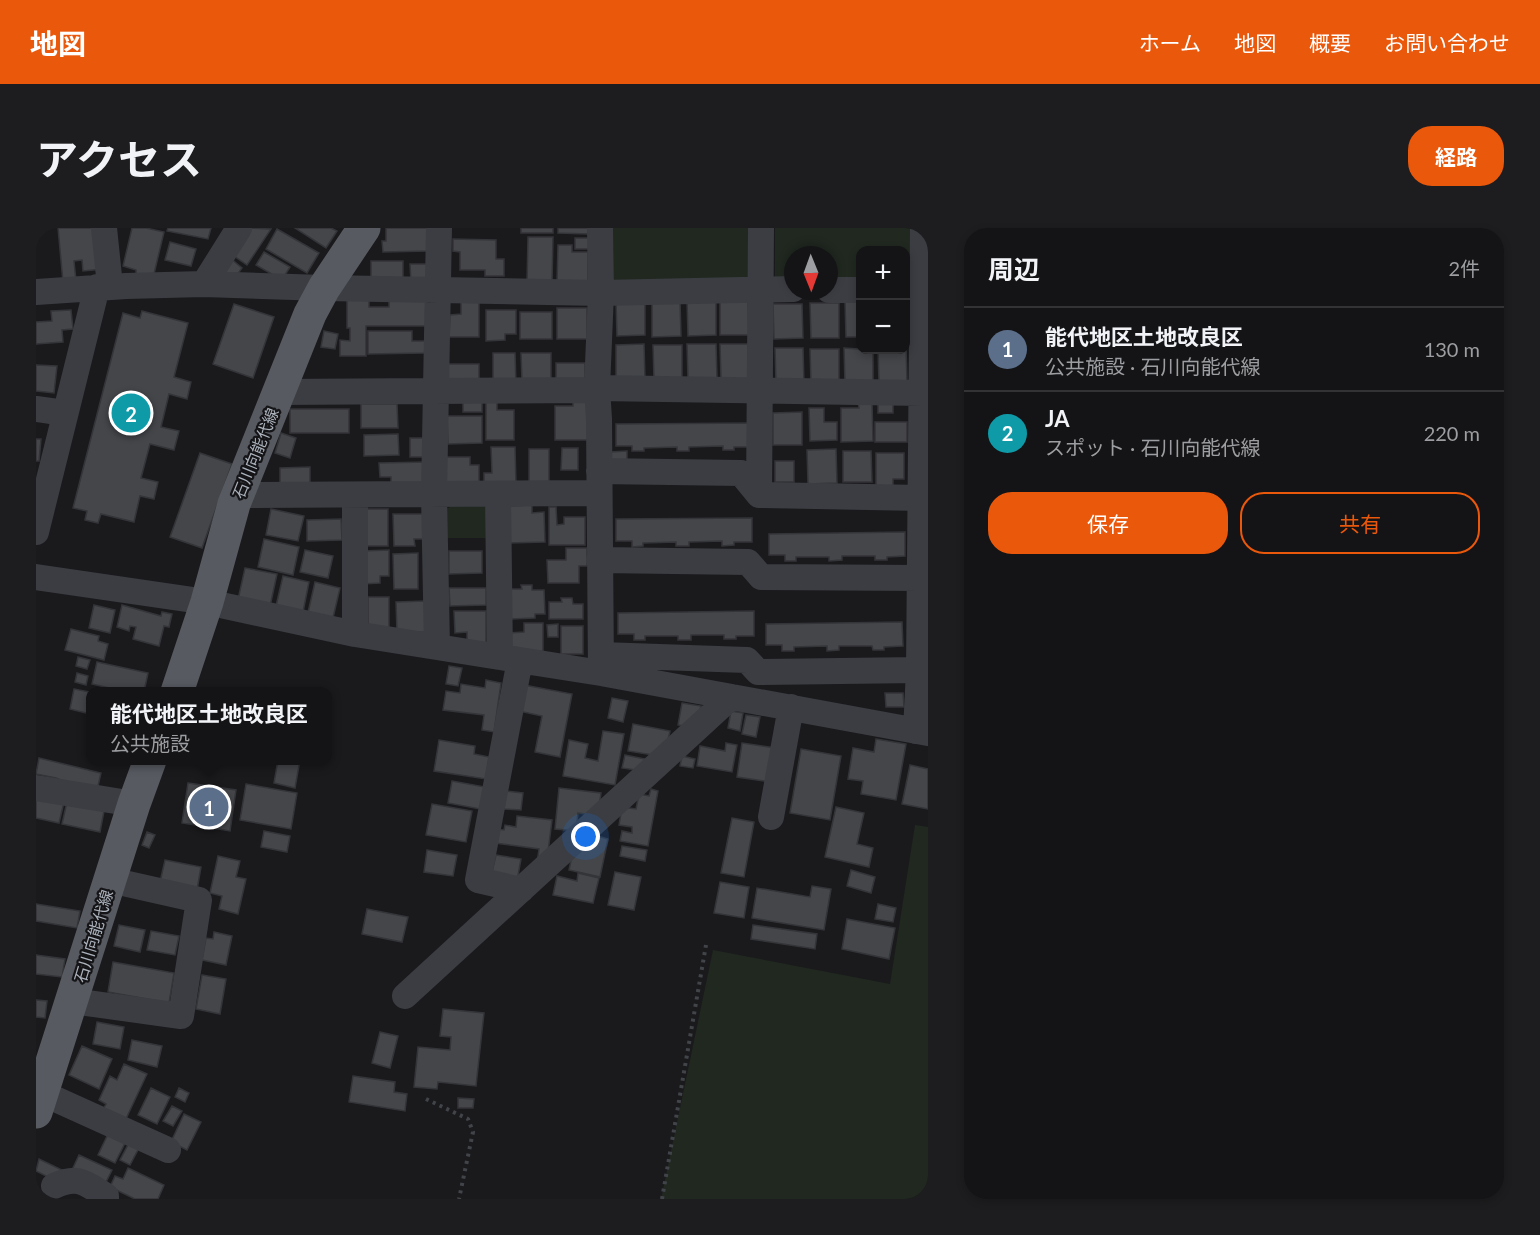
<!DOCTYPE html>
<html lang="ja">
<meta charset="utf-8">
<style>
:root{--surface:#141416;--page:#1d1d1f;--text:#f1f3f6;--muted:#9d9ea1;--line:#333335;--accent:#ea580c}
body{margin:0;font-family:Lato,"Noto Sans JP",sans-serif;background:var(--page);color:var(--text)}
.controls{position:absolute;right:18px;top:18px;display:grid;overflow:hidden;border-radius:12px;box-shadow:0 3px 9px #0003}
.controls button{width:54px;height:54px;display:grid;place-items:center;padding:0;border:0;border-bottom:2px solid var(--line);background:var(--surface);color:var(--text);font:30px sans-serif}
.compass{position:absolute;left:748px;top:18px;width:54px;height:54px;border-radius:50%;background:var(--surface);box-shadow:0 3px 9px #0003;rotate:179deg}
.you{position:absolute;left:550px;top:609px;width:21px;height:21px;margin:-15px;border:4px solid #fff;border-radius:50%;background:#1a73e8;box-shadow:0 0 0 9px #1a73e833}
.badge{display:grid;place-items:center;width:39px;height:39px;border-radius:50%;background:var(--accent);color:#fff;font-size:20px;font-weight:700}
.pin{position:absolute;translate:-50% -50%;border:3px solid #fff;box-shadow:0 2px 6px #0006}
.popup{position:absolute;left:50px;top:459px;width:246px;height:78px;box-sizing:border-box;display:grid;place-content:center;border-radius:12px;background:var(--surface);filter:drop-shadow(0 2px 4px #0005);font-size:20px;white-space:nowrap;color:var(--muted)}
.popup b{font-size:22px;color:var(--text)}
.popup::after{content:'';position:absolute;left:50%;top:100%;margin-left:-12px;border:12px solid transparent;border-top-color:var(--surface)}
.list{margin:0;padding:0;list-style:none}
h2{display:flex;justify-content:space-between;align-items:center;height:78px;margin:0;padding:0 24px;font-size:26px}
h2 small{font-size:20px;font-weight:400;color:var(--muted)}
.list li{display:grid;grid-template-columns:39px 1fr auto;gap:18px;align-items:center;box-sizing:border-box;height:84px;padding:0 24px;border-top:2px solid var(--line)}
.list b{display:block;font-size:22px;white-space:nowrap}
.list p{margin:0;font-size:20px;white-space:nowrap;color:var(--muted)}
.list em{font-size:20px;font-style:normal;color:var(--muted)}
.actions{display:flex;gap:12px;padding:18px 24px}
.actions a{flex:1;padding:14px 0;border:2px solid var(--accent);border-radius:24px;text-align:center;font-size:21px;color:var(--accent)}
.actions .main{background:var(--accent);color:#fff}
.map{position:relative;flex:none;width:892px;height:971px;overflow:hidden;border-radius:24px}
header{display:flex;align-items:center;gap:36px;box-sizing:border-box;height:84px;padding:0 30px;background:var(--accent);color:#fff}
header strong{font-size:28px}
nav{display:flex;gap:33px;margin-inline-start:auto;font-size:21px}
.intro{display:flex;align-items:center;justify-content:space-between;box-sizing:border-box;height:144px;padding:0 36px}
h1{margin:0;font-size:42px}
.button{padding:15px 27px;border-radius:24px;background:var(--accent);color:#fff;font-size:21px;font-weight:700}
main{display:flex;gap:36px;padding:0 36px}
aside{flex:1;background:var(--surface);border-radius:24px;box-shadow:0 3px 9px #0003}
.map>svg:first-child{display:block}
</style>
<header>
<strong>地図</strong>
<nav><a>ホーム</a><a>地図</a><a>概要</a><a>お問い合わせ</a></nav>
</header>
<div class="intro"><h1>アクセス</h1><a class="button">経路</a></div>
<main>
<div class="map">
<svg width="892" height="971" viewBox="0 0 892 971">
<rect width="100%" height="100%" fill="#1a1a1d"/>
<!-- green -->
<path fill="#202820" d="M576,0H718V53L576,52Z
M739,0H880V54H870V22H825L824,54H793V27H757V54H739Z
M420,275L448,276L454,283V310H406V284Z
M879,597L892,599V971H625L677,722L854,756Z"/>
<!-- building -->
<path fill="#44464a" stroke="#343539" stroke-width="1.5" d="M22,0H64L68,41L47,43L46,32L38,33L40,53L27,54Z
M96,0H110L128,4L117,50L100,46V42L87,38Z
M132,0H175L172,11L131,3Z
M212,0L235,1L211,37L195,26Z
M259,0H295L301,3L290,20Z
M350,0H392L393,23L347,24L346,13H350Z
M485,0H517V5H485Z
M522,0H552V6L522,5Z
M241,1L283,25L271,45L230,21Z
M492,9H517L516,55L491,54Z
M539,10H553L554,21H539Z
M417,11L460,12V31H468V48H449V42H424V24L417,23Z
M134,14L160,21L155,38L129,32Z
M522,17H536V24H552V54H521Z
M228,24L254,39L246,52L220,37Z
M194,30L206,40L198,51L185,42Z
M335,33H367V55H335Z
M374,36H392L393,54L375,55Z
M311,71H333V79H353V72H391V98H330V128H304V112L314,113V100H311Z
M425,71H443V109H413L414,87L425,86Z
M609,72V107L581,108L580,73Z
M684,72H712L713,107H684Z
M644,73L645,108L616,109V74Z
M651,73H680V107L652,108Z
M870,73H872L873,107H870Z
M809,74H825V109H810Z
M774,75H803V110H775Z
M198,76L238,89L217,150L177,136Z
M737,76H766L767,110L738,111Z
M521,80H551V111H521Z
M35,82L37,101L26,102L27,114L0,116V94L16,93L15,83Z
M450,82H480V106H469V112L450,113Z
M106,83L152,95L138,149L155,154L151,171L133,166L125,199L143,203L138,222L114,216L105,250L122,254L118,271L104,268L98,294L65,286L62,295L49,292L51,283L37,280L87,85L104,90Z
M484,84H516V111H484Z
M288,103L302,106L299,121L285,119Z
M332,103H376V113H389V125L332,126Z
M608,116L609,151L580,152V117Z
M651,116H680L681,150L652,151Z
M684,116H712L713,151H685Z
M617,117H646V152H618Z
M870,118L871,153L843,154L842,122H870Z
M739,120H767L768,155H740Z
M808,120L837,122V155L809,156Z
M774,121H803V155L775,156Z
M457,125H479L480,157H457Z
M485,125H515V154H486Z
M520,135H549V157H520Z
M412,136H443V157H412Z
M0,137L21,138L18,165L0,163Z
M537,171H548L553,177V212H519V178H537Z
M427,172H446V184H427Z
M461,172V182H478V212H450V173Z
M822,174H836L837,213L805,214V180H823Z
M842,175H857V185H842Z
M325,176H361L362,200H325Z
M773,180H788V194H801V212L774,213Z
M254,181H313V205H254Z
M766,184V217H737V185Z
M411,188H446V215L412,216Z
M839,194H871V214H839Z
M717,195V219H698V222H687V218L653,219V223H641V219L608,220V223H596V218H580V196Z
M245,205L260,210L254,230L239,225Z
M362,206L363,227L328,228V207Z
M374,210H390V229H374Z
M0,211H5L3,233H0Z
M455,219H479L480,256L448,257V245H456Z
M526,220H542V242H525Z
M493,221H513V258L493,259Z
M800,221L801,255L772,256L771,222Z
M591,223V236H574V224Z
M807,223H835L836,254H807Z
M164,225L196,236L166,320L134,309Z
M840,225H868V251H857V258L840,259Z
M409,229H434V237H443V258L410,259Z
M739,233H758V254H739Z
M390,234V257L355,262V249H344L343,235Z
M274,239V258H244V240Z
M496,277V285L508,284L509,314L468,315L471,278Z
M513,279H520L521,297L528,296V289H549V317H513Z
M235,281L268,288L262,313L230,307Z
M329,281H352V318H328Z
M357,286H389V311H378L379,318H358Z
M716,290V314H698V317L686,318V313L653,314V318H640V314L607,315V318L596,319V313H580V291Z
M305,291L306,312L271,313V292Z
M869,304V328L851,329V332H839V328H806V332L793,333V329H760V333H749V327H733V306Z
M228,311L263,319L257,347L222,339Z
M530,320H551V338H543V355H512L511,332H530Z
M269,322L297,328L292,350L264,344Z
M353,322V348H344V355L326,356V323Z
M413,323H446V345L413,346Z
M382,325V361H358L357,326Z
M209,340L241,346L233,383L201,376Z
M247,348L273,354L267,384L240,378Z
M279,354L304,360L296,394L271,389Z
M485,357H496V362H508L509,386H499V390L475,391V361H486Z
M413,360H450V377L414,378Z
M332,369H353V400H332Z
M525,370H536L537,376H547V391H513V374H526Z
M389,373V404L361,405L360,374Z
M58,377L79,382L74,405L53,400Z
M86,377L125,388L126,384L136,386L133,399L128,398L123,418L97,411L100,399L94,398L93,403L81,399Z
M418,383H450V418L431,419V404L419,405Z
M718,383V408H700V411H688V407H655V412H642V408H609V412H598V406H582V385Z
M866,394L867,418L848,419V422H837L836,418H803V422L791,423V418L758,419V423H746V417H730V396Z
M488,395H507V423L472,424L471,405L488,404Z
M522,396V409H512L511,397Z
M525,398H547V426H525Z
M35,401L63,408L62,413L72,416L68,432L29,422Z
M42,429L54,432L51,441L40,438Z
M61,434L112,445L108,464H90L56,456Z
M413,438L426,440L422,458L410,456Z
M41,445L52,448L50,457L39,454Z
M450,452L465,455L458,504L446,502L448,487L407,482L410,463L424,465L425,456L449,460Z
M488,457L536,466L524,529L499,524L506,488L483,483Z
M38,461L54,464V486L34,481Z
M849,465H867L868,479H850Z
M576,470L592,473L587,494L572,490Z
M646,475L665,478L663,488L653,499L642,497Z
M695,483L707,485L704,503L692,500Z
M710,487L724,489L720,509L706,506Z
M597,496L634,503L630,521L623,528L592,523Z
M567,503L588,506L579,557L527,548L533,512L552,516L549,530L562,533Z
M840,511L870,516L860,572L825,566L827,553L812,551L817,520L838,524Z
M403,512L439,518L438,526L453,529L450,551L398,543Z
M690,515L701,517L696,544L661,538L664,518L689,523Z
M706,515L740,520L734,554L701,549Z
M765,521L805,528L794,592L754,585Z
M589,527L609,531L606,543L586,540Z
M646,528L659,531L657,540L644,538Z
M3,530L65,545L60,567L20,550L0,546Z
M242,532H264L259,560L238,555Z
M874,537L892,541V581L866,576Z
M416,553L449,559L444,581L412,575Z
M152,555L200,562L194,603L146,595Z
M210,556L261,565L255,601L204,592Z
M523,560L565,565L563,579L557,587L542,585L540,603L519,601Z
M615,561L622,563L612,618L584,613L586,603L596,605V599L583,597L586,579L600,581L603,566L613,568Z
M470,563L487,565L485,582L468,581Z
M0,568L28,574L23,595L0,590Z
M31,574L68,583L64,604L26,596Z
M396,576L436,583L430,614L390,607Z
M800,579L828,585L821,616L837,620L833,639L789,629Z
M481,588L516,592L511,632L501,635L503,621L459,615L461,601L468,602L469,597L480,599Z
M696,590L718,594L708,649L685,645Z
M228,603L254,608L251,624L225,619Z
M111,604L119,607L113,620L106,617Z
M558,607L572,611L564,649L533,642L536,628Z
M586,618L611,622L609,633L584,628Z
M391,622L421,627L417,648L388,644Z
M460,627L485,631L481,653L455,648Z
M182,628L204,633L200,649L210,651L202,686L183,681L186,668L174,665Z
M129,632L165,639L161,662L124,654Z
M815,642L839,649L835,665L811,658Z
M579,644L605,649L598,682L572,677Z
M542,645L563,650L557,675L517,667L521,648L541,653Z
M684,654L713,659L708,690L678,685Z
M776,658L795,661L788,702L716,690L721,660L774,669Z
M0,676L44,683L41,700L0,693Z
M842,676L860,680L857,694L839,691Z
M331,681L372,689L366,714L326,706Z
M811,691L859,700L853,731L806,721Z
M83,697L109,702L104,724L78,718Z
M717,697L781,706L779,721L715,711Z
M115,703L143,708L139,727L111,722Z
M178,704L196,708L190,737L166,732L170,710L177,711Z
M0,727L29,731L26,749L0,746Z
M77,734L138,745L133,775L72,764Z
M166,747L190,751L184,786L160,781Z
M0,772L11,773L9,790L0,789Z
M407,781L448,785L440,858L402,854L401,861L378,859L382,819L414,822L415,809L404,808Z
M61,794L88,799L84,821L57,816Z
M344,804L362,808L354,840L336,835Z
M96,812L126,818L121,839L92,832Z
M46,818L76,831L63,861L33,847Z
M88,836L111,846L88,895L65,885L70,876L63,872L74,848L81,852Z
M317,848L359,854L358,864L371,866L369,883L313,874Z
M115,860L134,869L121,896L102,887Z
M143,860L153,865L149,874L139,869Z
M422,870L438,871L437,880H422Z
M136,878L146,883L137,898L127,893Z
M148,886L165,894L151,922L135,914Z
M73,904L90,913L79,935L62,927Z
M94,913L104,918L94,937L84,932Z
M43,927L76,942L69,956L36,942Z
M3,931L26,942L20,953L0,943Z
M92,940L128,957L122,971H99L74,959L79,948L87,951Z"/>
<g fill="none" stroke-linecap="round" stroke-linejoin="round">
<!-- path -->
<path stroke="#414449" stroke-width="4" stroke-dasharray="3 4.5" stroke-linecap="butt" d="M390,871L432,891L437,904L423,971
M626,971L670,717"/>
<!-- minor -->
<path stroke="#3b3d42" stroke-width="26" d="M68,0L74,58
M564,0L565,65L561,160L563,191L565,445
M168,56L203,0
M793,62H825
M0,64L90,58L168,56L288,60L565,65L757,61
M243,164L550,162L561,160L886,165
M0,181L29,185
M563,243L705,245L723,267L885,270
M462,266L464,429
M202,267L562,265
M723,267L725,0
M0,304L61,59
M563,332L712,334L725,349L884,350
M0,349L171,374L319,406L565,445L892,505
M319,406V267
M401,419L398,267L403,0
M565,427L711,432L722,444L883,442
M484,432L442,652L485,662
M880,503L883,442L887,0
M0,560L98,576
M735,589L755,479
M369,768L695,469
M36,773L145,788L163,672L74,652
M6,865L132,922
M18,958C43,947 49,955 70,968V971"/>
<!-- major -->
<path stroke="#575a61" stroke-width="33" d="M141,464L171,374L198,276L274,86L288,60L328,0
M0,884L98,576L114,532"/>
</g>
<g text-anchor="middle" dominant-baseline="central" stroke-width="4.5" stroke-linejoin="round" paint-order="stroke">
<!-- street labels -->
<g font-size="16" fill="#acb3bc" stroke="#151518">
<text transform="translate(219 225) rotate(-68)">石川向能代線</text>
<text transform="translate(57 708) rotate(-73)">石川向能代線</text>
</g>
</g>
</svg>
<div class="controls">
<button>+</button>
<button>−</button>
</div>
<svg class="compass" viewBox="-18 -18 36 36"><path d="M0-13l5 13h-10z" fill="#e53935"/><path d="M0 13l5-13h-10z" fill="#9d9ea1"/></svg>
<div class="you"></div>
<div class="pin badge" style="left:173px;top:579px;background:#5c6f8a">1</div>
<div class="popup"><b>能代地区土地改良区</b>公共施設</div>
<div class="pin badge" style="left:95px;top:185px;background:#0f9aa8">2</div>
</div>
<aside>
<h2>周辺<small>2件</small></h2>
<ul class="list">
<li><span class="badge" style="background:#5c6f8a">1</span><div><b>能代地区土地改良区</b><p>公共施設 · 石川向能代線</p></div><em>130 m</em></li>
<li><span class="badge" style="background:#0f9aa8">2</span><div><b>JA</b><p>スポット · 石川向能代線</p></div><em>220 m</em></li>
</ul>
<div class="actions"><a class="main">保存</a><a>共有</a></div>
</aside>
</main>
